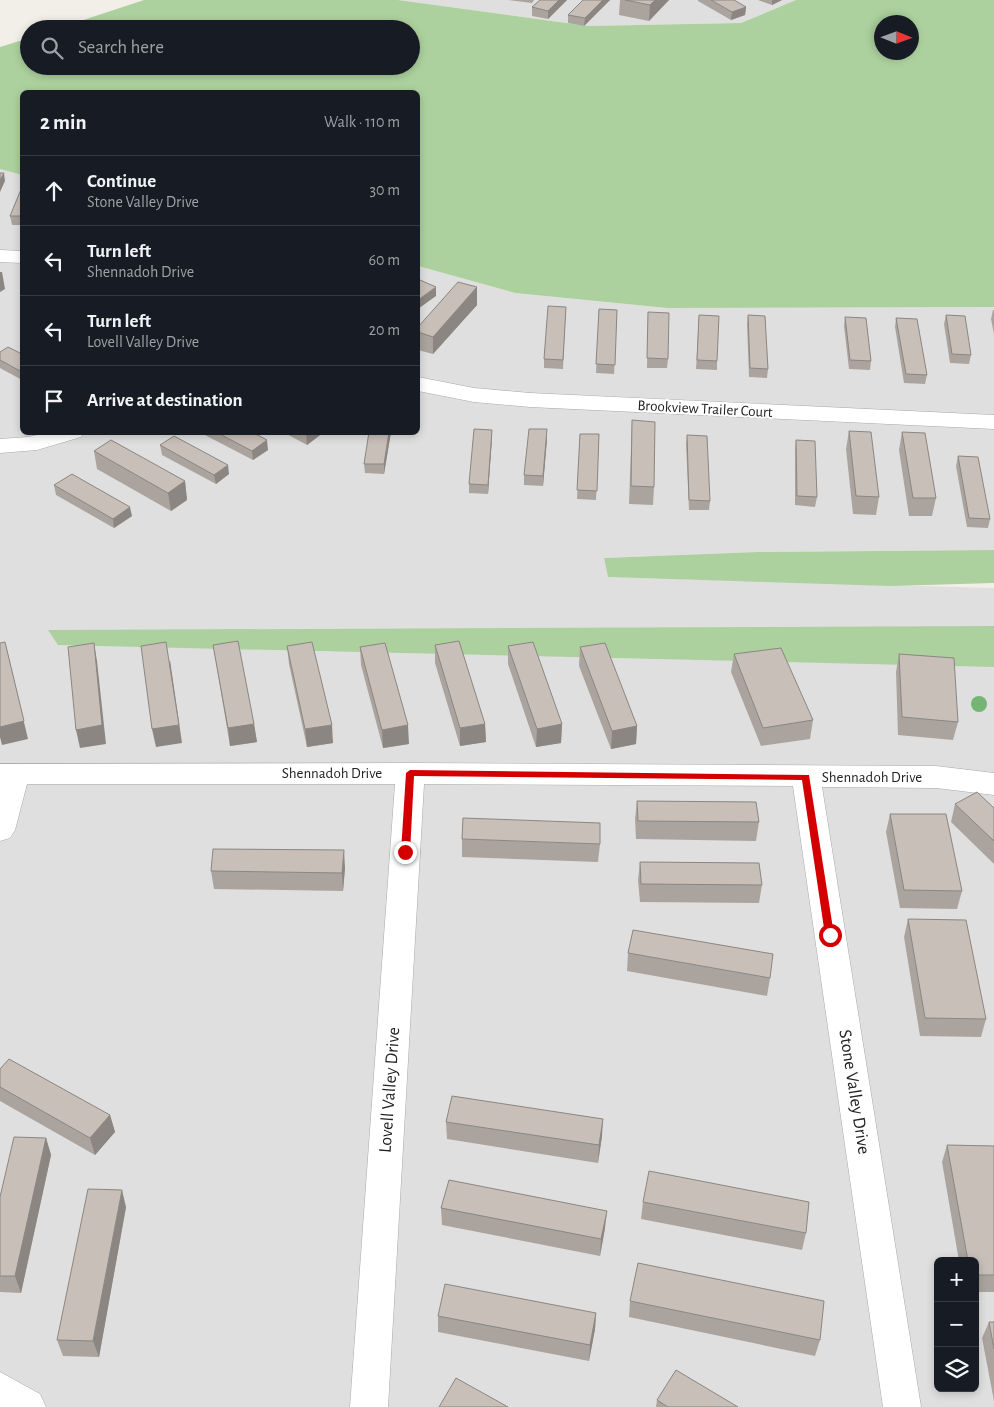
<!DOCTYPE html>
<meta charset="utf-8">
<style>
:root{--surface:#171b24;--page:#20242c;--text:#f1f3f6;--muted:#9ea1a6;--line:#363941}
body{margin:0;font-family:"Alegreya Sans",sans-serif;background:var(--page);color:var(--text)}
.controls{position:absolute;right:15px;bottom:15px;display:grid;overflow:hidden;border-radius:8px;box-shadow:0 2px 8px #0003}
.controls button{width:45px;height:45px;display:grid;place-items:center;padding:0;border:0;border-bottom:1px solid var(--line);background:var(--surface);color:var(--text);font:25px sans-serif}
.compass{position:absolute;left:874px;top:15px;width:45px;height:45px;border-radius:50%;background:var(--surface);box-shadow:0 2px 8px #0003;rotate:91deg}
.stop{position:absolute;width:15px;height:15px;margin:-11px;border:4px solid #d40000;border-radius:50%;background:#fff}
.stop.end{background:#d40000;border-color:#fff;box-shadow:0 1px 5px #0008}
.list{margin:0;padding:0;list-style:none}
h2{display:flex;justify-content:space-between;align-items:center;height:65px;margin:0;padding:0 20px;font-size:21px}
h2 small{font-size:16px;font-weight:400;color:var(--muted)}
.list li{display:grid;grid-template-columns:32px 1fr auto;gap:15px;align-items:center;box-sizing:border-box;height:70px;padding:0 20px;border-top:1px solid var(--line)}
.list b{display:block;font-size:19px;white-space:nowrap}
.list p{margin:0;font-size:16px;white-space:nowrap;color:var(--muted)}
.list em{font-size:16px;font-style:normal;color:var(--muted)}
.icon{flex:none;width:28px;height:28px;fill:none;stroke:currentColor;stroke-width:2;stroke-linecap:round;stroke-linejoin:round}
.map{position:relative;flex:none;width:994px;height:1407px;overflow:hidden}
.search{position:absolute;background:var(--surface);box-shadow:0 2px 8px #0003;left:20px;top:20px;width:400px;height:55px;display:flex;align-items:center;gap:12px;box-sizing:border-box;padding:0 18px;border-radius:28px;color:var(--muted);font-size:19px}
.panel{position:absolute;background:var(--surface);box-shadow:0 2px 8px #0003;left:20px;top:90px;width:400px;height:345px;border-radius:8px}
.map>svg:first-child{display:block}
</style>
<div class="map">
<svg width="994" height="1407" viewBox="0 0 994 1407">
<rect width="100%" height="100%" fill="#f2efe9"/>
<!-- residential -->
<path fill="#e0dfdf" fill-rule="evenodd" d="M398,0H796L741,23L588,26Z
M0,169L22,175V432H418V266L515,293L667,308L994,307V550L757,552L604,558L608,577L994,588V1407H0ZM938,1261H975V1388H938Z"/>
<!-- forest -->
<path fill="#add19e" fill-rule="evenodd" d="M144,0H398L588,26L741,23L796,0H994V307L667,308L515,293L418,266V92H22V175L0,169V47L29,38V66H411V29H56ZM882,22H912V52H882Z
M994,550V583L891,586L608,577L604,558L757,552Z
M994,626V667L58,645L48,630Z"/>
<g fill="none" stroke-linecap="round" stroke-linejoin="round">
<defs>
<path id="minor" d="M0,250L22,251V263L0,262Z
M418,377L474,388L530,393L994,415V429L530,407L474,402L418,391Z
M50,432H84L81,437L37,450L0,453V439L28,437Z
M410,763L936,766L994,773V795L936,788L822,787L921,1407H883L793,786L424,784L388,1407H350L395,784H27L15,830L10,838L0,841V764Z
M0,1372L40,1394L46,1407H0Z"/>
</defs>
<!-- minor casing -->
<use href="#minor" stroke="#a9a9a9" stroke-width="1"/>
<!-- minor -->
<use href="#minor" fill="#fff" fill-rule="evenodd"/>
</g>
<!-- trees -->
<circle fill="#74b475" cx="979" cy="704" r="8"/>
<!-- wall -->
<path fill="#aba49e" d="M507,0H534L532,3Z
M540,0H567L548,19L532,16V7Z
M583,0H610L584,26L568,23V15Z
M620,0H669L649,21L619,15Z
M698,0H734L746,7L745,15L731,20L698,1Z
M758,0H782L772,5Z
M22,187V225H12L10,216Z
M477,287V305L433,354L418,350V327Z
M566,307L563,369L544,368V359Z
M599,309L617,310L614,374L596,373Z
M993,310H994V334L991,319Z
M648,312L668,359L667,368H647Z
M699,315L717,361V370L696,369Z
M748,315L768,369L767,378L749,377L747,324Z
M946,315L971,355L969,364L950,363L944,324Z
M845,317L871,361L870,370L849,369L844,326Z
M896,318L927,375L925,384L904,383L895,327Z
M0,352L22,354V380L0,368Z
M632,420L654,487L653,505L629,504Z
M492,430L488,494L469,493V484Z
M849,431L879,497L876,515L853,514L846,449Z
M199,432H252L268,450L253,460Z
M283,432H324L307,445Z
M391,432L384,474L365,473L364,464Z
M902,432L936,498L932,516H909L899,450Z
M580,434H599L596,500L577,499Z
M687,435L710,501L709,510H689L686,444Z
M547,439L543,486L524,485V475Z
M796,440L817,497L815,507L795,505V449Z
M160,445L229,474L216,484L162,455Z
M94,451L185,481L187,500L171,511L97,469Z
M958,456L990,519L988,528L967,527L956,466Z
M54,485L132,516L114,528L56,495Z
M213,645L254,724L257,742L230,746Z
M435,645L485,724L486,742L460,746L435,663Z
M287,646L333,743L307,747L289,664Z
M508,646L562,724L561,743L536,747L508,664Z
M360,647L409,744L383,748L361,665Z
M580,647L637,726L636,744L611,749L579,666Z
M734,654L813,720L810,739L761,746L731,672Z
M899,654L958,722L953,740L898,735L896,672Z
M637,801L759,822L756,841L636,839L635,819Z
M955,804L994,808V864L951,822Z
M890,814L962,891L957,909L900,908L886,832Z
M462,839L600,844L598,862L462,857Z
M640,862L762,885L759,903L640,902L638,880Z
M345,868L343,891L214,889L211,871Z
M908,919L986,1019L981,1037L920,1036L904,937Z
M628,953L770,978L767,996L627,971Z
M0,1069L110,1115L115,1132L95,1155L0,1101Z
M446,1122L602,1136L598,1163L447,1139Z
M46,1138L51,1155L21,1293L0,1292V1197Z
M947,1145L994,1146V1292H975V1261H959L942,1162Z
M643,1202L806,1233L802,1250L641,1219Z
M126,1207L99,1357L63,1356L57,1340Z
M441,1208L605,1228L600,1256L442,1225Z
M630,1301L820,1340L815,1356L629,1317Z
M596,1313L595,1329L589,1361L438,1332V1316Z
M989,1322H994V1401L982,1338Z
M657,1400L738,1407H656Z"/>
<!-- shaded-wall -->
<path fill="#8b8681" d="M559,0H567L548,19V11Z
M603,0H610L584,26L585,18Z
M655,0H669L649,21L650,5Z
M772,0H782L772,5Z
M746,7L745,15L731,20L732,12Z
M4,173L5,181L0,192V180Z
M0,272H2L5,289L0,292Z
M436,287V296L418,309V300Z
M477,287V305L433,354V337Z
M547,429V439L543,486V476Z
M492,430V439L488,494V485Z
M306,432H324L307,445Z
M389,432H391L384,474V464Z
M267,440L268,450L253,460L252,451Z
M228,465L229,474L216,484L214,475Z
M185,481L187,500L171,511L168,493Z
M130,507L132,516L114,528L113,519Z
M5,642L28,739L2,745L0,737V727Z
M94,643L97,661L106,744L80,748L76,730Z
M170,660L182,743L156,747L152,729Z
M254,724L257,742L230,746L228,728Z
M485,724L486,742L460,746V728Z
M562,724L561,743L536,747L537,729Z
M332,725L333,743L307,747L305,729Z
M408,725L409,744L383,748L382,730Z
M637,726L636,744L611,749L612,731Z
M344,850L345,868L343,891L342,873Z
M110,1115L115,1132L95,1155L90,1138Z
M603,1119L602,1136L598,1163L599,1145Z
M46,1138L51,1155L21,1293L15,1276Z
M122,1190L126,1207L99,1357L93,1341Z
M607,1211L605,1228L600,1256L601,1239Z
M596,1313L595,1329L589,1361L590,1345Z"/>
<!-- building -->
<path fill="#c7bfb8" stroke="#8b8681" d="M540,0H559L548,11L532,7Z
M583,0H603L585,18L568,15Z
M625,0H655L650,5Z
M711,0H734L746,7L732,12Z
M0,173H4L0,180Z
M22,187V216H10Z
M420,280L436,287L418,300V282Z
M458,282L477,287L433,337L418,332V327Z
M548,306L566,307L563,360L544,359Z
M599,309L617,310L615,365L596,364Z
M648,312L669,313L668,359L647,358Z
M699,315L719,316L717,361L697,360Z
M748,315L765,316L768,369L750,368Z
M946,315L965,316L971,355L952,354Z
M845,317L866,318L871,361L850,360Z
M896,318L917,319L927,375L906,374Z
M8,347L22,354V372L0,360V352Z
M632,420L655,422L654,487L631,486Z
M474,429L492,430L488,485L469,484Z
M529,429H547L543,476L524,475Z
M849,431L871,432L879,497L856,496Z
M216,432H252L267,440L252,451Z
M369,432H389L384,464H364Z
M902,432L925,433L936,498H913Z
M580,434H599L597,491L577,490Z
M687,435L707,436L710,501L689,500Z
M174,436L228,465L214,475L160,445Z
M111,440L185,481L168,493L94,451Z
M796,440L815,441L817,497L797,496Z
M958,456L978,457L990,519L969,518Z
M72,474L130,507L113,519L54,485Z
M238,641L254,724L228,728L213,645Z
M459,641L485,724L460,728L435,645Z
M5,642L24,721L0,727V643Z
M166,642L179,725L152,729L141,646Z
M312,642L332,725L305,729L287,646Z
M533,642L562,724L537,729L508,646Z
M94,643L102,725L76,730L68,647Z
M385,643L408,725L382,730L360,647Z
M605,643L637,726L612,731L580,647Z
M781,648L813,720L763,728L734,654Z
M899,654L954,658L958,722L902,717Z
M977,792L994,808V841L955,804Z
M637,801L756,802L759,822L638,821Z
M890,814H946L962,891L904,890Z
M463,818L600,823V844L462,839Z
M213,849L344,850L342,873L211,871Z
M640,862L759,863L762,885L641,884Z
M908,919L966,920L986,1019L925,1018Z
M633,930L773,954L770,978L628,953Z
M9,1059L110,1115L90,1138L0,1087V1069Z
M452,1096L603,1119L599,1145L446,1122Z
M14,1137L46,1138L15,1276H0V1197Z
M947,1145L994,1146V1275H975V1261H968Z
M649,1171L809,1202L806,1233L643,1202Z
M449,1180L607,1211L601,1239L441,1208Z
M88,1189L122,1190L93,1341L57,1340Z
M638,1263L824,1301L820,1340L630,1301Z
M445,1284L596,1313L590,1345L438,1316Z
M989,1322H994V1349Z
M676,1370L738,1407H668L657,1400Z
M456,1378L508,1407H439Z"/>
<!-- route -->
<path fill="#d40000" d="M410,770L809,775L834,935L830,938L825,935L802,780L414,776L410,852L405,855L401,852L406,773Z"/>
<g text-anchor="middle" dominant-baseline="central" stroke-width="4" stroke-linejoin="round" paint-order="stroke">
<!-- street labels -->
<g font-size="15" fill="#222" stroke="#fff">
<text transform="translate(705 409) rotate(3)">Brookview Trailer Court</text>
<text x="332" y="773">Shennadoh Drive</text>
<text x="872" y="777">Shennadoh Drive</text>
</g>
<!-- near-street labels -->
<g font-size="18" fill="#222" stroke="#fff">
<text transform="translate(390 1090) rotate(-86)">Lovell Valley Drive</text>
<text transform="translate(854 1092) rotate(81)">Stone Valley Drive</text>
</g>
</g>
</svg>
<div class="controls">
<button>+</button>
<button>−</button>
<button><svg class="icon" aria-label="layers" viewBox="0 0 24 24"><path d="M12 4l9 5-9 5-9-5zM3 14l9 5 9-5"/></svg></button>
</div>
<svg class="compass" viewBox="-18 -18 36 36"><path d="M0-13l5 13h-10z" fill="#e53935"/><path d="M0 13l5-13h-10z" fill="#9ea1a6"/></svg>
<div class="stop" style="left:830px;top:935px"></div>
<div class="stop end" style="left:405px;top:852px"></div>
<div class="search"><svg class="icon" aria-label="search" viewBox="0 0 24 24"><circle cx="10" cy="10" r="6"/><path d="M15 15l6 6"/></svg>Search here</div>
<section class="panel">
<h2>2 min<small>Walk · 110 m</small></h2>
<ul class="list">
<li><svg class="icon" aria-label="ahead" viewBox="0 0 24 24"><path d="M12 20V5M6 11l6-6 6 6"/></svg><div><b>Continue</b><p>Stone Valley Drive</p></div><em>30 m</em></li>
<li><svg class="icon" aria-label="left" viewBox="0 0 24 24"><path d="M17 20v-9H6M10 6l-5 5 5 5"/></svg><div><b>Turn left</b><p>Shennadoh Drive</p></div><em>60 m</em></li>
<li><svg class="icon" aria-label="left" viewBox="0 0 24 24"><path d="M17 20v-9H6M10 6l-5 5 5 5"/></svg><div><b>Turn left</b><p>Lovell Valley Drive</p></div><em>20 m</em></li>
<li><svg class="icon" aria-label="arrive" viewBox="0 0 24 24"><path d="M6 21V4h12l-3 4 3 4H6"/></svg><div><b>Arrive at destination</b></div></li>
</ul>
</section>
</div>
